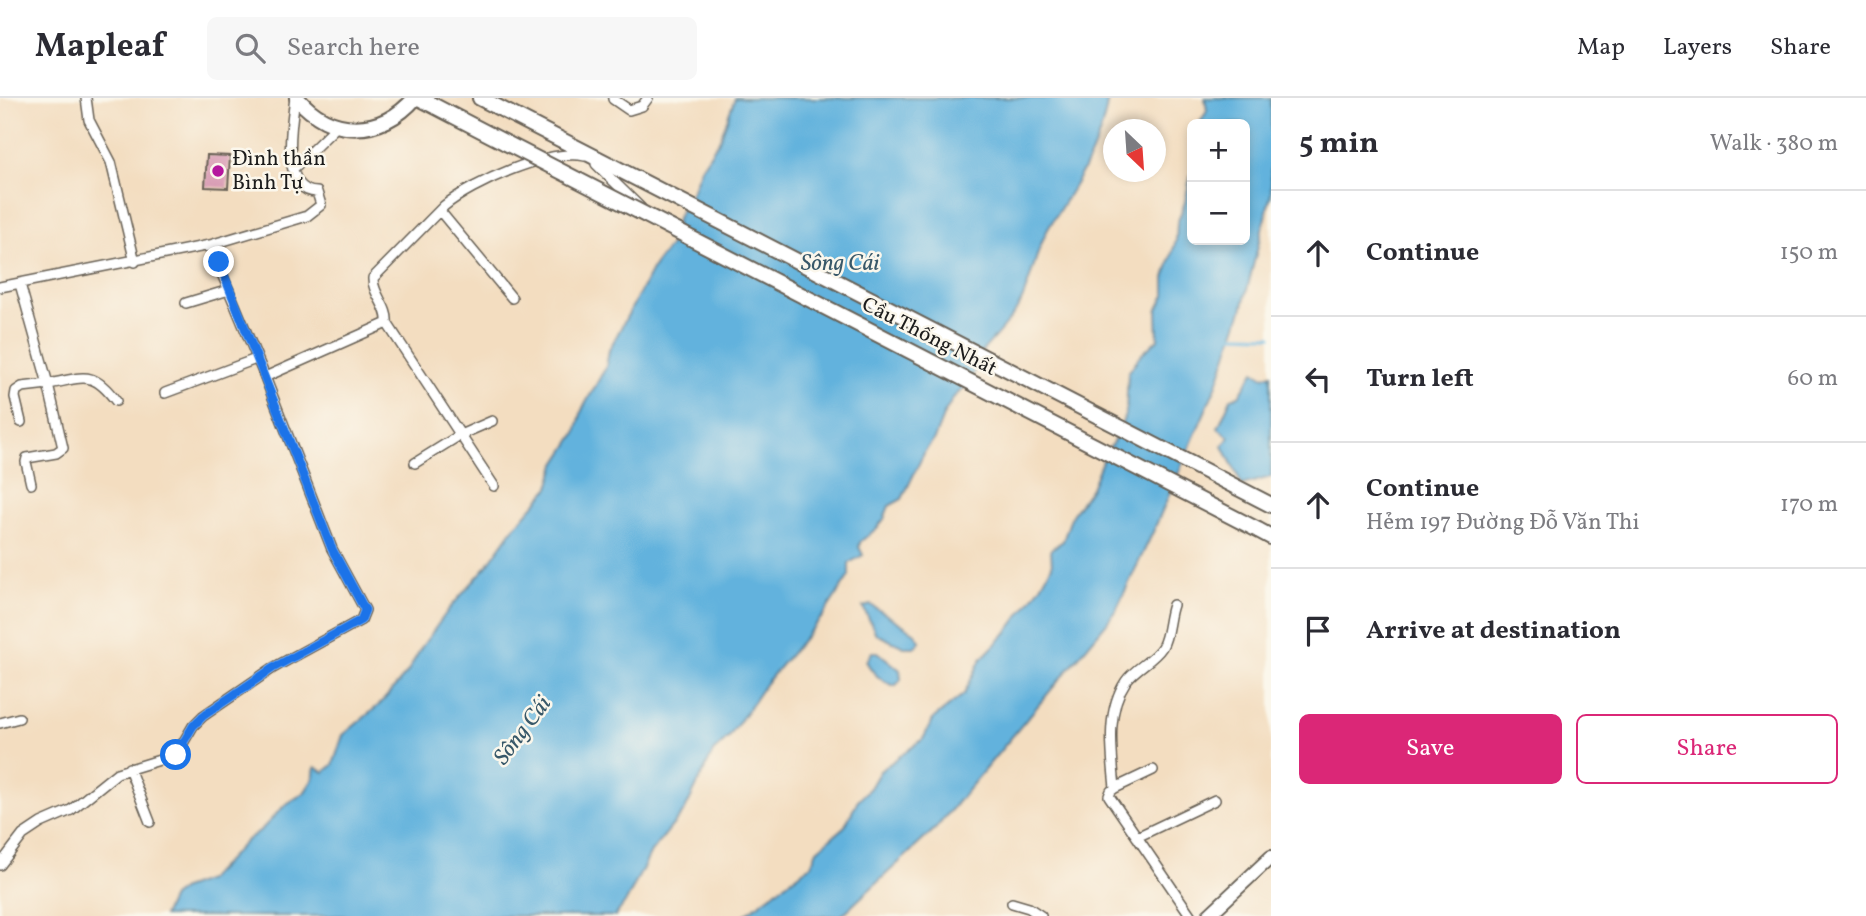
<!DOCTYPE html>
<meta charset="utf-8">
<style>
:root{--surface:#fff;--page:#f7f7f7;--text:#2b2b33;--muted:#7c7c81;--line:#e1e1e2;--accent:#db2777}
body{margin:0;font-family:Vollkorn,serif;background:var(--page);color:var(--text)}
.controls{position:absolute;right:21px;top:21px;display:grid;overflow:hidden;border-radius:10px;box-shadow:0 4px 10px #0003}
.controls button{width:63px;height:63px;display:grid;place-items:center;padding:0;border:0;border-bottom:2px solid var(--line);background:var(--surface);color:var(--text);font:35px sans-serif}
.compass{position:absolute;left:1103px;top:21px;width:63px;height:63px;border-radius:50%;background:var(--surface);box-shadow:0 4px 10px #0003;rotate:155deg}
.stop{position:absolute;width:21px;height:21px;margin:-16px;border:5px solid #1a73e8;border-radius:50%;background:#fff}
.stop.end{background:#1a73e8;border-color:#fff;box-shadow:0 2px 7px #0008}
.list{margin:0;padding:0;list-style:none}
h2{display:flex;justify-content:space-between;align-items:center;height:91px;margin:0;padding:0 28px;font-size:30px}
h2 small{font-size:23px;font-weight:400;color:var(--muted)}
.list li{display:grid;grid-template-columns:46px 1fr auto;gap:21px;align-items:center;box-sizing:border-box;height:126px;padding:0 28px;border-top:2px solid var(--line)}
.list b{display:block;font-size:26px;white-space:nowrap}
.list p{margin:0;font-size:23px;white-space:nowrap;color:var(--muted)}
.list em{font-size:23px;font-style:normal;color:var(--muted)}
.actions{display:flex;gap:14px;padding:21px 28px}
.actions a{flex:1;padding:16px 0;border:2px solid var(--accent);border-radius:10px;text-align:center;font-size:24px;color:var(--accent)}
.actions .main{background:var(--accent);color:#fff}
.icon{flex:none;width:38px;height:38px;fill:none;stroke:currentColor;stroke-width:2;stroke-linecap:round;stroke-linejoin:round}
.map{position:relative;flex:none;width:1271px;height:818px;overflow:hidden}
header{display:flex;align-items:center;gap:42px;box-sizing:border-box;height:98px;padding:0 35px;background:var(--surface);border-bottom:2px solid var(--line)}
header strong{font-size:33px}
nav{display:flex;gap:38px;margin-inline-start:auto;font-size:24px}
.search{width:490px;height:63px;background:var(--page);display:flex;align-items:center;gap:18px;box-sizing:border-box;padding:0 24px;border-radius:10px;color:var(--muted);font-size:26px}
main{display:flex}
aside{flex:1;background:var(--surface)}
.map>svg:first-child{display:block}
</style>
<header>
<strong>Mapleaf</strong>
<div class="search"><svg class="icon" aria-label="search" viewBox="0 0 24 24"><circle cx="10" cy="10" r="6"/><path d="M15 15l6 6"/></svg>Search here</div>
<nav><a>Map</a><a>Layers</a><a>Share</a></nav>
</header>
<main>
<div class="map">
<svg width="1271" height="818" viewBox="0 0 1271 818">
<rect width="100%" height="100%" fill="#fbf7ec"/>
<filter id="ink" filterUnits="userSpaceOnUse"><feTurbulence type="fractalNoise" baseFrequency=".0143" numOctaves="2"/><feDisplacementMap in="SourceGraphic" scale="14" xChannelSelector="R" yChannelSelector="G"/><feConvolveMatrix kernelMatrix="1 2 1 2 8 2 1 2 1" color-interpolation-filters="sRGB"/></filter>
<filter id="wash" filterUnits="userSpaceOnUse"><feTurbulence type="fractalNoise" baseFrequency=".00686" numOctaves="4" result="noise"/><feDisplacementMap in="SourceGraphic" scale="28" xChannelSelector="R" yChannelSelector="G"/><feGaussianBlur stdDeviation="1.57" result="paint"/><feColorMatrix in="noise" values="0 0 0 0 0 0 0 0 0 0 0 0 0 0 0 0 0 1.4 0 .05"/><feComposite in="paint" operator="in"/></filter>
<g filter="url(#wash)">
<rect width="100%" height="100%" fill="#f3ddc0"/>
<!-- water -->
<path fill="#62b2dd" stroke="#3f677c" stroke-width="2" d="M735,0H1108C1101,53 1074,86 1048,131C1036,153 1032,179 1022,202C1016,217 987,248 975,261V273L967,287L954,299L944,316L934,341L925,353L902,401L889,408L884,421L877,430L860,444L859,449L863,457L849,465V478L822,519L766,585L729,639L713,654L685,712L651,754L627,802L615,818H163L172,799L183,791L208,782L247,742L262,731L285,707L304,695L313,681L315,669L324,674L333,667L343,637L379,607L396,588L407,575L421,550L449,511L486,469L513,431L549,390L556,366L576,335L582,312L606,269L609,252L654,168L673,143L677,120L693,91L701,70L720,41Z
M1205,0H1271V96L1242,212L1217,286L1153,434L1117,510L1106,526L936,730L841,818H743L811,767L817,752L845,728L858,702L870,690L880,673L923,641L934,620L964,596L981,561L1007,534L1041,488L1052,468L1051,451L1063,443L1072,417L1091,390L1104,358L1118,336L1126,314L1128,275L1139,259L1158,241L1157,213L1165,197V180L1176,142L1177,126L1185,104L1191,76L1192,39V142H1245V26H1199L1207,13Z
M1254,273L1264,279L1271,276V379L1242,387L1223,348L1229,339L1218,330L1231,300L1239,298Z
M871,507L914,534L920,543L915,549H904L876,536L863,509Z
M872,554H878L900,572L901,582L895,588C881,583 873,576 866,563Z"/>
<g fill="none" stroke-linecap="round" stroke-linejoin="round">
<!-- stream -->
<path stroke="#62b2dd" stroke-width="3.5" d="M1234,237L1271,238"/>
</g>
<g id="blocks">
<!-- building -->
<path fill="#d695b0" d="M207,57L230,58L228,90L205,89Z"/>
</g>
</g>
<g filter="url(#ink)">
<use href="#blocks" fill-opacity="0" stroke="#676055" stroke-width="2"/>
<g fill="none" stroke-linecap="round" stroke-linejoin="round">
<defs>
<path id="street" d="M86,0L89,22L111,64L135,164
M613,1L629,12L642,8L648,0
M596,66L641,110
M294,70L337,28
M440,113L512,200
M210,147L307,118L321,107L317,94C279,94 292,22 295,0
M20,186L48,286C84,280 92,271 116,303
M0,189L210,147L265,279L332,451L365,512L361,522L273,570L203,618L193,628L176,657L117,675L71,712L41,725L23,737L0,767
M186,205L229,192
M387,225C389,209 372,196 373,180L444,108C472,85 550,50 585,58
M265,279L387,225L494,388
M165,295L256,261
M21,324L15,299L16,293L22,289L48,286L63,350L56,355L27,360L26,364L31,386
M415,365L460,337L492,323
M0,625L19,620
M129,670L150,724
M1153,672L1115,690L1111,693L1109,698L1191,818
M1115,690C1112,656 1105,614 1126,583C1135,570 1153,563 1162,549C1169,537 1168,521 1173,507
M1137,739L1215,702
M1012,805L1029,810L1041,818"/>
<path id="secondary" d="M1208,818L1271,759"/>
<path id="primary" d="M297,0C331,40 381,39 415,0
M419,0L506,45
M480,0L1271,407
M1258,432L1271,439"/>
</defs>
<!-- street casing -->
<use href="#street" stroke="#676055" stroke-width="12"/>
<!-- secondary casing -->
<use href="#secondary" stroke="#676055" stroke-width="16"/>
<!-- primary casing -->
<use href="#primary" stroke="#676055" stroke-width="18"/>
<!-- street -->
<use href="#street" stroke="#fff" stroke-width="9"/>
<!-- secondary -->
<use href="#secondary" stroke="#fff" stroke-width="12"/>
<!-- primary -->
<use href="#primary" stroke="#fff" stroke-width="14"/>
<defs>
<path id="primary-bridge" d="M506,45L1258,432"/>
</defs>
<!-- primary-bridge casing -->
<use href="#primary-bridge" stroke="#676055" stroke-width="18" stroke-linecap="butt"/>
<!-- primary-bridge -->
<use href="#primary-bridge" stroke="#fff" stroke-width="14"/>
</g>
</g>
<g fill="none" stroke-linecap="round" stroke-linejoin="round" filter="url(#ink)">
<!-- route -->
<path stroke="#1a73e8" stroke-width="9" d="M176,657L193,628L203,618L273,570L361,522L365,512L332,451L219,164"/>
</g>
<!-- markers -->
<circle fill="#b5179e" stroke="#fbf7ec" stroke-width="2.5" cx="218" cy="73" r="7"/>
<g text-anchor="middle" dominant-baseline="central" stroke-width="5" stroke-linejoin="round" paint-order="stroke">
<!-- poi labels -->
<g font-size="21" fill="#1c1c1c" stroke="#fbf7ec" text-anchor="start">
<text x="232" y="61">Đình thần<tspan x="232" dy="24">Bình Tự</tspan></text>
</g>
<!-- street labels -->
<g font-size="21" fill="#1c1c1c" stroke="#fbf7ec">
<text transform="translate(929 239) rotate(27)">Cầu Thống Nhất</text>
</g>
<!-- water labels -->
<g font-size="23" font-style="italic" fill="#385869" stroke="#fbf7ec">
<text x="840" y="166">Sông Cái</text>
<text transform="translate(523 633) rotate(-53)">Sông Cái</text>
</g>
</g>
</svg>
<div class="controls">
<button>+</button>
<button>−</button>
</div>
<svg class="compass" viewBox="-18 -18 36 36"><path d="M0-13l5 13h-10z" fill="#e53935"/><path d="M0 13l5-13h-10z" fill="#7c7c81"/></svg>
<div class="stop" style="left:176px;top:657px"></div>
<div class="stop end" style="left:219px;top:164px"></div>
</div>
<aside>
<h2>5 min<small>Walk · 380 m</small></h2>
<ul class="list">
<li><svg class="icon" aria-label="ahead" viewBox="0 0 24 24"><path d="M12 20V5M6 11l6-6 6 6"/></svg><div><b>Continue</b></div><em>150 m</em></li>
<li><svg class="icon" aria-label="left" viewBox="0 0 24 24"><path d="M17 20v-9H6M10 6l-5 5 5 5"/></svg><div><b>Turn left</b></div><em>60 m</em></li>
<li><svg class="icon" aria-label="ahead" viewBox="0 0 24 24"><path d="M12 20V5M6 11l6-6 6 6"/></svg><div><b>Continue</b><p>Hẻm 197 Đường Đỗ Văn Thi</p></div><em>170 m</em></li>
<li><svg class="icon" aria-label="arrive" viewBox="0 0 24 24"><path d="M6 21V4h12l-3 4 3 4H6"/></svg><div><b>Arrive at destination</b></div></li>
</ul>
<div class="actions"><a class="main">Save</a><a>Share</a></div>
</aside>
</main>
